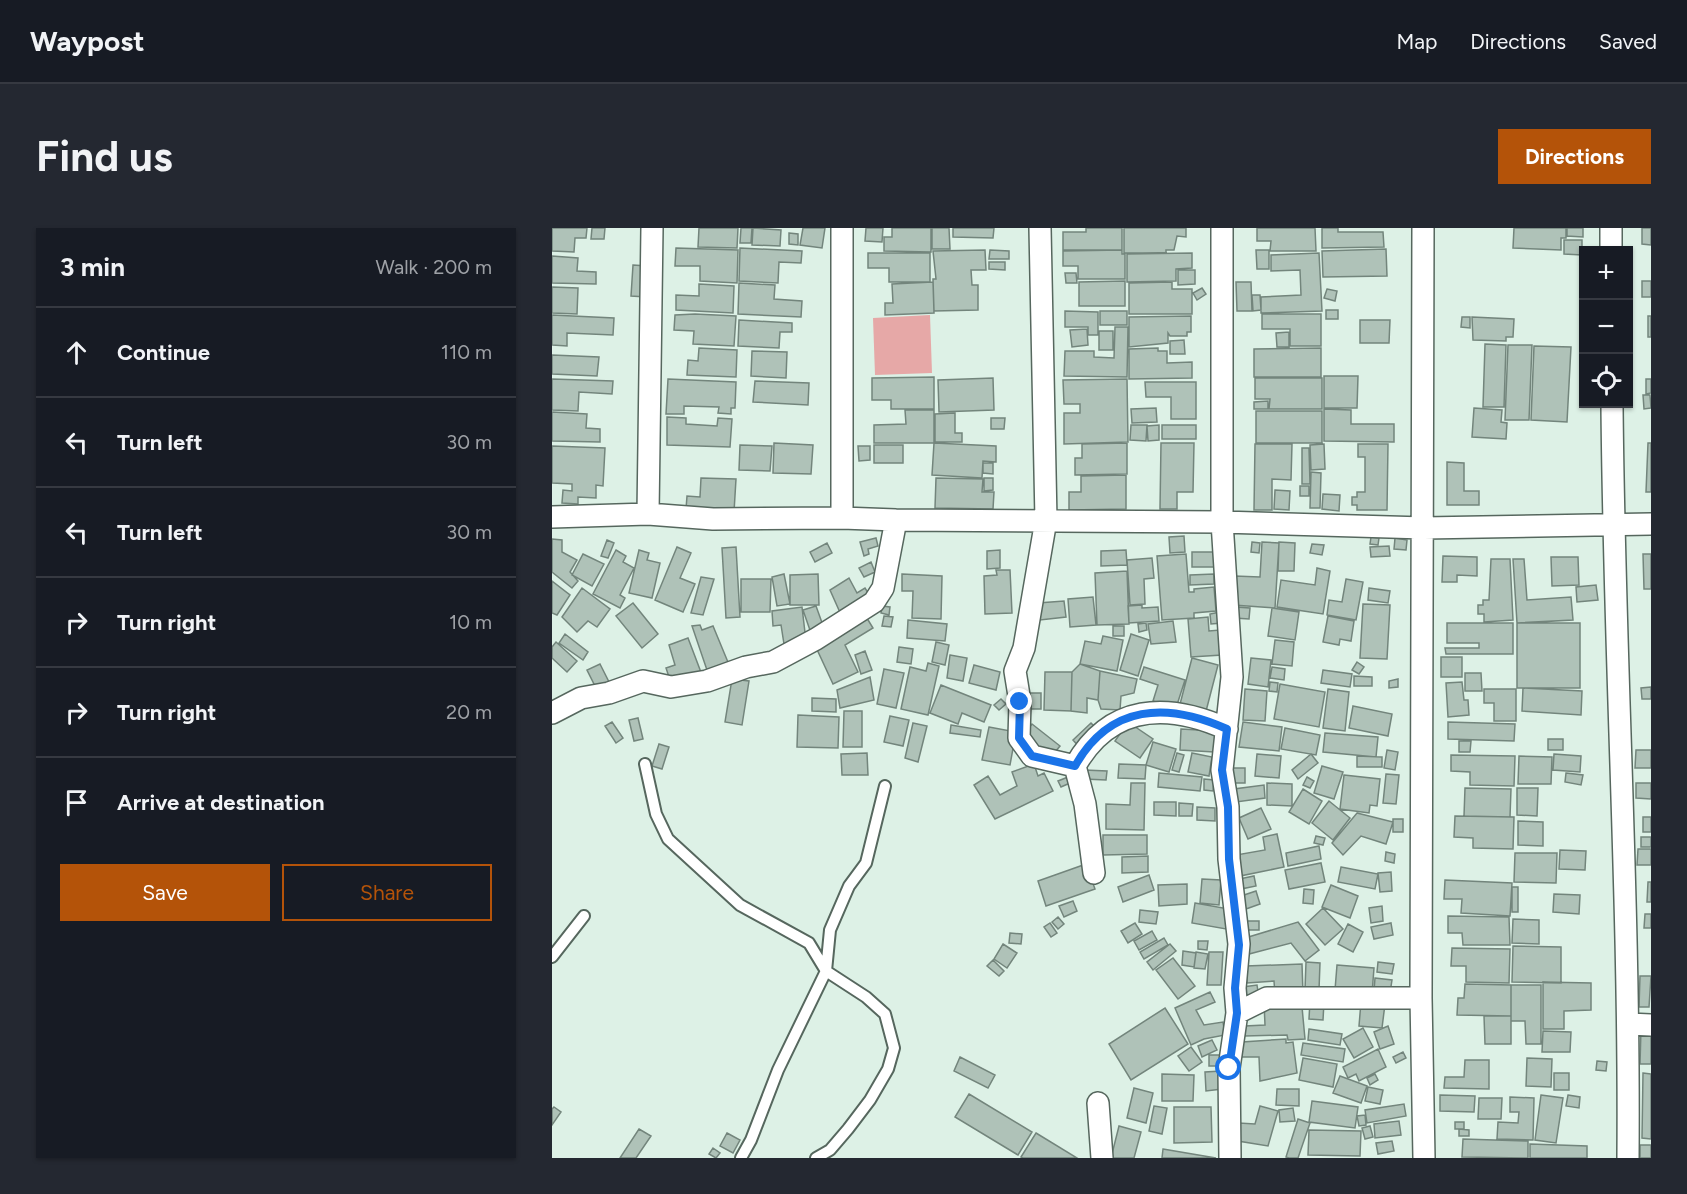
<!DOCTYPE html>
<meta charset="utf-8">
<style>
:root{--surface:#171b24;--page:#242831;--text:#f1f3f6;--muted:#9ea1a6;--line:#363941;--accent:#b45309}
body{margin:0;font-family:Figtree,sans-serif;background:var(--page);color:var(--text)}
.controls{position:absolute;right:18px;top:18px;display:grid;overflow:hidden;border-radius:0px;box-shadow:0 2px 4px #0004}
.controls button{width:54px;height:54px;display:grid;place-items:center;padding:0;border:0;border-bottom:2px solid var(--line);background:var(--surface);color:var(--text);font:30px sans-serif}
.stop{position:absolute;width:18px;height:18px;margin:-14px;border:4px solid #1a73e8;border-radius:50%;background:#fff}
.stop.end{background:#1a73e8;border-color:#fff;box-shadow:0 2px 6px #0008}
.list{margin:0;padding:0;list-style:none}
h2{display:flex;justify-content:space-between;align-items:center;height:78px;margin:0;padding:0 24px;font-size:26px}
h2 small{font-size:20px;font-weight:400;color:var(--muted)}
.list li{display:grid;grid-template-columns:39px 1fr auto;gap:18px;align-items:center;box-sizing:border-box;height:90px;padding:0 24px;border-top:2px solid var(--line)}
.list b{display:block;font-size:22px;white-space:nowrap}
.list em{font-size:20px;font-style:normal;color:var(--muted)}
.actions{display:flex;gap:12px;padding:18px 24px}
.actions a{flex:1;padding:14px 0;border:2px solid var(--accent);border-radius:0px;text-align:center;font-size:21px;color:var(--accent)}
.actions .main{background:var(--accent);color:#fff}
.icon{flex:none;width:33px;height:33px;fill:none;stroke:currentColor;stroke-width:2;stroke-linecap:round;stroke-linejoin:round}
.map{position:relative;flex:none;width:1099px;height:930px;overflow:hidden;border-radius:0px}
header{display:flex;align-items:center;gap:36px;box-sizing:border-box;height:84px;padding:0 30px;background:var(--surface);border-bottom:2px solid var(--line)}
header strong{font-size:28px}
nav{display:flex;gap:33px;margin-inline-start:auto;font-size:21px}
.intro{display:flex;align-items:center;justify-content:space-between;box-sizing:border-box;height:144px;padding:0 36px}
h1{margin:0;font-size:42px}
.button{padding:15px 27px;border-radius:0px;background:var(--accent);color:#fff;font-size:21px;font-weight:700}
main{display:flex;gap:36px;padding:0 36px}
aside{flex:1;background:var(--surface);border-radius:0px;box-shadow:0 2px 4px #0004}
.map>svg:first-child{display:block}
</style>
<header>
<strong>Waypost</strong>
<nav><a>Map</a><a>Directions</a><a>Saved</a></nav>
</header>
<div class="intro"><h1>Find us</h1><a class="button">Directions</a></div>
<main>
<aside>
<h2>3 min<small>Walk · 200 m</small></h2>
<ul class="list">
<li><svg class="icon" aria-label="ahead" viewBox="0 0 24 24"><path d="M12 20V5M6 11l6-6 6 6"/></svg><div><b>Continue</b></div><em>110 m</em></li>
<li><svg class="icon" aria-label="left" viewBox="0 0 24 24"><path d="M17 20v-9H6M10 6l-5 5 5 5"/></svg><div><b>Turn left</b></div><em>30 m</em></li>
<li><svg class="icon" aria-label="left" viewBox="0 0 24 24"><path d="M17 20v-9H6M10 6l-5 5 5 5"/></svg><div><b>Turn left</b></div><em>30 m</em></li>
<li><svg class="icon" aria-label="right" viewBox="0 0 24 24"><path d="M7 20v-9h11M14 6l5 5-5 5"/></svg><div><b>Turn right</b></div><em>10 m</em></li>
<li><svg class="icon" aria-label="right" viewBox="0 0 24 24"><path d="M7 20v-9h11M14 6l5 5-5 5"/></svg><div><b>Turn right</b></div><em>20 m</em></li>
<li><svg class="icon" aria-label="arrive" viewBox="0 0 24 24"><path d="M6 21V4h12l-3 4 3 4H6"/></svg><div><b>Arrive at destination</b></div></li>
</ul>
<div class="actions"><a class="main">Save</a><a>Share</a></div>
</aside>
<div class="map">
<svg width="1099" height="930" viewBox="0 0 1099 930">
<rect width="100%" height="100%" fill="#ddf1e6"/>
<!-- green -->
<path fill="#e6a8a7" d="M378,87L380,145L323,147L321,90Z"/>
<!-- building -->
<path fill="#afc2b8" stroke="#73857c" stroke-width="1.5" d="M0,0H35L34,10H23L22,24L0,23Z
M40,0H53L52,11H39Z
M147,0H186L185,20L146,19Z
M189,0H200L199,15H188Z
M201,0L229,2L228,18L200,17Z
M251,0H273L270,20L248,17Z
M314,0H331L330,14L313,13Z
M340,0H379V24L332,23V9H340Z
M380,0H397L398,21H380Z
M401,0H442L441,10L401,9Z
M534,0H570V22H511V4H534Z
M572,0H634V9L625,8L622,22H614V25H572Z
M705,0H763L764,23H718L719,13H705Z
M770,0H786V4H831L832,19L770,20Z
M962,0H1014V10H1009V22L961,20Z
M1015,0H1031V9L1015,8Z
M1090,0H1099V17L1090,16Z
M237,5L246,6V17L237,16Z
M1012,12H1030V27L1012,26Z
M124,20L186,22L185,55L148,53V38H123Z
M188,20L250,23L249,35L227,34L226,55L187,53Z
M834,21L835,48L771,49L770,23Z
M433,22L434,42H419L420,57H426V82L382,83L381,51H384L381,23Z
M438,22L457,23V31H437Z
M570,22V26H573V51H526V38H511V23Z
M704,22H717V41H705Z
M316,25H378V54H337V40H316Z
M640,25V40L624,41V53L575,54V26Z
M767,25L770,83L709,85V69L749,67L748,42L719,43V27Z
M0,28L26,30L25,43L44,44V56L0,55Z
M437,34H453V42L437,41Z
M81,37L95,38L94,69L79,68Z
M626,42H643V56L626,57Z
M513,45H524L525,55H514Z
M573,53V78H527V54Z
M1090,53H1099V69H1090Z
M381,54L382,85L333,87V75H341L340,56Z
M620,54V61H640V86H577V55Z
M684,54H699L700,83H685Z
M187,55L223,57L222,71L250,73L249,89L186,86Z
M147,56L182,58L181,85L124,82V67L147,68Z
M0,59L26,60L25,86L0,85Z
M650,60L654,66L645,72L641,65Z
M775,61L785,63L783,73L772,70Z
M700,67H708L709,82L701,83Z
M774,82H786V91H774Z
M513,83L546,84V107H536V99H513Z
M548,83H575V97H548Z
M143,86L184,88L182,118L141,116L142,103L122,102L123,87Z
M710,86H769V118H738V101H710Z
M0,87L62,90L61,107L15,105V118L0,117Z
M639,88V104H635V108H618L616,105V115L577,119V89Z
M1096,88H1099V109H1096Z
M910,89H918V100L909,99Z
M920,89L962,91L961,109H954V113L921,112Z
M187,92L240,95V104H228L227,120L186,118Z
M808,92H838L837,115H808Z
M563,99H576L575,149L512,148L513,123H542V129L562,130Z
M535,101L536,117L520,119L518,102Z
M547,103H561V122H547Z
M737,104V119H725L724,105Z
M632,112L633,126H618V113Z
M933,116L954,117L952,179H931Z
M956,117H980L977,192H953Z
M982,118L1019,119L1015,194L979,192Z
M147,120L185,122L184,149L135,147L136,132L146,133Z
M606,120V123H615V135L640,134V150L577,151V121Z
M769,120V149H702V121Z
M200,123L235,124L234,150L199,148Z
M0,127L47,129L45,148L0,146Z
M772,148H806L805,180H772Z
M382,149V181H339V172H320V150Z
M441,150L442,182L387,184L386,152Z
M703,150H770V181H717L718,171H703Z
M0,151L61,153L60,166L27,164L26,183L0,182Z
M116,151L184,154L183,180H179V186L166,185L167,179L132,178V186H114Z
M575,151L576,214L512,216V185H528V176H512L511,152Z
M1094,151H1099V165L1094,166Z
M203,153L257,155L256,177L201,174Z
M593,154H644V191H619V169H594Z
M1091,167H1098L1099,180L1092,181Z
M716,173V181H702V174Z
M604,180L605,194L580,195L579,181Z
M922,180L950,182L949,194L955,195L954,211L920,209Z
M772,181L799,182V196H842V214L772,213Z
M353,182H382V215H322V197L354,196Z
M704,183H770V215H704Z
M0,184L35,186L34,200L48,201V214L0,213Z
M403,185V205H410V214H383V186Z
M115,189L134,190V196L165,198L166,190L180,191L178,219L115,217Z
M439,190H453L452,201H439Z
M579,197H595L594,213L578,212Z
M607,197V212L596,213L595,198Z
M610,197H644V211H610Z
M222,215L261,217L259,246L221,245Z
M382,215L444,218V234L431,233L430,250L380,247Z
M575,215V246L523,247V230H530V216Z
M609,215H642L641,264H625V281H608Z
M1096,215H1099V264H1094Z
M703,216H740L739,252L720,251V282H702Z
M772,216L773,241L759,242L758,217Z
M806,216H836L835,282H805V277H800V269H805V264H813V229H806Z
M188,217L220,218L218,243L187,242Z
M322,217H351V235H322Z
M0,218L53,220L51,258L44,257V270L26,269V276L10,275L11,262L20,263V256L0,255Z
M306,218H318V232L307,233Z
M750,220H757L758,256H750Z
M895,234L912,235V263H927V277H895Z
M431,235H441V246L431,245Z
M759,244L769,245L768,280H758Z
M574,247V281L517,282V264H529V248Z
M149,250L184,251L182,284L134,281L135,268L148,269Z
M384,250L431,251L430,264H442L441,281L383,280Z
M432,250H441V262L432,263Z
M748,258H757V268H748Z
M723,262L738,263L737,282L722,281Z
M771,266L788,267L787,283L770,281Z
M632,308L633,324L618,325L617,309Z
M819,309L827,310L826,317L818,316Z
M324,310L326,318L316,321L317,326L312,328L308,314Z
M843,310L855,312L854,322L842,321Z
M0,311L10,312V324L25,332L18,344L26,353L20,360L0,344Z
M55,312L62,315L56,330L49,328Z
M700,314L708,315L707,325L699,324Z
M710,314L727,315L723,380L681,377L683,348L708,349Z
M727,314L743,315L742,343H726Z
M275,315L280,325L263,334L258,324Z
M760,316L772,317L770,327L758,325Z
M837,318L838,328L819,329L818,319Z
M125,319L139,325L128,350L143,356L131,384L103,372Z
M184,319L188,389L174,390L170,320Z
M64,322L74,328L71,334L82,340L68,367L73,370L68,380L41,366Z
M87,322L97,325L95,332L108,335L100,370L77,365Z
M448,322V340L435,341V323Z
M574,322L575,337L549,338V323Z
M640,324H662V339H640Z
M31,326L52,336L40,358L20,347Z
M634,326L637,364H642V361L662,359L664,383L642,385V390L610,392L605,328Z
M1091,326H1099V361H1092Z
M891,328L925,329V348L905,347V354H890Z
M999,329H1026L1027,357L1000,358Z
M600,330L602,350L592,351L593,376L578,377L575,332Z
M939,331H958L961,392L932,394V386H926V377H931V372H937Z
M961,331H972L975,372L1019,369L1021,392L965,395Z
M319,334L323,344L312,349L307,340Z
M765,340L778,343L771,386L725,379L729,352L763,357Z
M444,342H458L460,385L433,386L432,348L445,347Z
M575,343L577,396L545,397L543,345Z
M232,346L238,376L225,378L220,349Z
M266,346L267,377H238V347Z
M350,346L390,348L389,391L360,390L361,363H350Z
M662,346V356L638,357V347Z
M149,349L162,351L151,387L139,385Z
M297,350L305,365L313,360L320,371L290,389L278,362Z
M189,351H219L218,384H189Z
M794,351L811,354L804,392L775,387L777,372L790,374Z
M0,353L18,367L5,387L0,385Z
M1044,357L1046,372L1025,374L1024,359Z
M30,360L58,381L45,399L36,393L25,404L10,389Z
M817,360L838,363L836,375L816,372Z
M541,369L544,397L518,399L516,371Z
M512,373L514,389L488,392L486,375Z
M81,375L106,406L90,420L64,388Z
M811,376L838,377L835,431L808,430Z
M590,377V380L606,379L607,393L577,395L576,378Z
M264,378L273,403L260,408L251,382Z
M330,378L338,379L337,387L329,385Z
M250,379L254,413L232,416L229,397L221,398L220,383Z
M683,379L698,380L697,391L682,390Z
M720,380L747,384L743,412L716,408Z
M668,384L670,395L659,396L658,386Z
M313,387L321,400L293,417L306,444L281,456L262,415Z
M332,388L341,389L339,399L330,398Z
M776,388L802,393L799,413L788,411L787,417L771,414Z
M656,389L657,403L668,402L670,427L639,429L636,391Z
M356,392L395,396L393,413L355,410Z
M621,393L624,414L599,416L596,396Z
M594,395L595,402L587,404L586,396Z
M895,395H961V426H894L893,420H927V415H895Z
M965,395H1028V460H965Z
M148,397L150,402L161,398L178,439L157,448L140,398Z
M561,398H572V408H561Z
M13,406L36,424L31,432L7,415Z
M579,406L597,412L586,448L568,442Z
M551,408L571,412L565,443L528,436L533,413L549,416Z
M136,410L150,447L118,452L114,440L123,437L117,417Z
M723,412L742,414L740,438L720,436Z
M4,414L25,433L15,444L0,430V419Z
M384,414L397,417L393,437L380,434Z
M347,419L361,421L359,436L345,434Z
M313,423L320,442L309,446L303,427Z
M398,427L415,430L411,453L395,450Z
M889,429H910V449H889Z
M640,430L666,437L653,487L627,480Z
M699,430L719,432L716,459L696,456Z
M805,434L812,439L807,446L800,442Z
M376,435L387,438L376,487L349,481L358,439L374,443Z
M48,436L59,458L46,464L35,442Z
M528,436L548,443L546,472L535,470V485L519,483L520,444Z
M422,437L448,444L444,462L417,455Z
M592,439L633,452L624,480L601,473L606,457L588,451Z
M720,439L733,441L732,452L718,450Z
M332,441L352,445L344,480L325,476Z
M771,442L800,446L798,459L769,455Z
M548,443L585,451L582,465L569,468L568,482L549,481L546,472Z
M493,444H520L519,483L492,482Z
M913,445H929L930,463H913Z
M802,448L820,449V458H802Z
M318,449L322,472L288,480L285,462Z
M180,451L197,453L190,497L173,494Z
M846,451V459L837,460V453Z
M718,454L726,455L725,464L717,463Z
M910,454L912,472H916L917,487L896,489L894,455Z
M728,456L773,464L767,499L722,491Z
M389,457L439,477L432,494L410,485L406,496L378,485Z
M1099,459V471H1090L1089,460Z
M971,460L1030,463L1029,487L970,483Z
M693,461L715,463L713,493L691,492Z
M776,461L797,464L793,503L771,500Z
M932,461H964V493H942V475H932Z
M475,465H489V481H476Z
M260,470L284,471V484L260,483Z
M449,471L454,476L447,482L442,477Z
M801,478L840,486L836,508L797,500Z
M292,483H310V519H291Z
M246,487L287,489L286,520L245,519Z
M338,488L357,492L351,518L332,514Z
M86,490L91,511L82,513L77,492Z
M60,494L71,510L64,515L53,498Z
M576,494L601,511L588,530L563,513Z
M691,494L730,499L727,523L687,519Z
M896,494L963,496L962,513L896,511Z
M361,495L375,498L366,534L353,530Z
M539,495L547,503L529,521L521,512Z
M480,496L508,518L499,529L471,507Z
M399,497L429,502L428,509L398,505Z
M437,499L464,504L458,537L430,532Z
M733,500L768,507L764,527L729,521Z
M629,501L664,503L662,524L628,522Z
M773,505L826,509L824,529L771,524Z
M996,511H1011V522H996Z
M907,513H919L918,524H907Z
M601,514L624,521L617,544L594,537Z
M107,516L117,519L110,541L100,538Z
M835,522L846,524L843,542L832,540Z
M1084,522H1099V540H1083Z
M315,525L316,547H290L289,526Z
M625,525L632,527L627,544L620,542Z
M640,525L660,529L657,548L636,544Z
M705,526L729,528L727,550L703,548Z
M759,526L766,535L746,551L740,542Z
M1002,526L1029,528L1028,544L1001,542Z
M899,527L963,528L962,558L918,557V544L899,543Z
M805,528L830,529V539H805Z
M967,528L1000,529L999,556H966Z
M482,536L486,548L492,545L501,563L443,591L422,557L436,548L448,567L465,558L460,544Z
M567,536L594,537L593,551L566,550Z
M770,538L791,544L782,571L762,565Z
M679,540H693V555H679Z
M532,542L555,543L554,552L532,551Z
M607,545L650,549L648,563L606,559Z
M1014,545L1031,547L1029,557L1013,554Z
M834,546L847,547L844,576L831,575Z
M792,547L828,551L825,578L818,577L817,585L788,581Z
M516,549L518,555L509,559L506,553Z
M755,549L762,553L758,560L751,557Z
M652,551L662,552L661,563L652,562Z
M579,555H593L592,602L554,601V576L578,577Z
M715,555L740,556V578L715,577Z
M1084,555H1099V571L1084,570Z
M712,557L713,570L684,574L682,561Z
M913,560L959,561L958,589L912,588Z
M965,560H986L985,588L965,587Z
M751,561L770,573L757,596L737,584Z
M777,573L798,590L781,612L760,595Z
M602,574H624V588L602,587Z
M627,575L641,576L640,588H627Z
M645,579L663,580V593L645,592Z
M709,580L719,601L696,611L687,590Z
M805,585L841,594L834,616L809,608L791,627L780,615Z
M903,588L962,589L961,621L921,620V610L902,609Z
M1091,589H1099V604H1091Z
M841,591H851V604H841Z
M966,593L991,594V618L966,617Z
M725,606L732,639L688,648L684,627L713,622L711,609Z
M551,607H595V626L551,627Z
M764,608L773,610L771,617L762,615Z
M1089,609H1099V619H1089Z
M767,618L769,631L736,638L734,625Z
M1086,621H1099V637H1085Z
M1008,622L1034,623L1033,642L1007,641Z
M834,624L843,626L842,635L833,633Z
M963,625H1005L1004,655L962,654Z
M596,628V644L570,645V629Z
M769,635L773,654L737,661L733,642Z
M534,636L543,661L494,678L486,653Z
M789,639L826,646L823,661L786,654Z
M839,644L840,663L828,664L826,645Z
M597,647L602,662L571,674L566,659Z
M702,648L704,658L689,661L687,651Z
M650,651L669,652L667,677L648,675Z
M893,652L960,655L958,688L909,685L910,671H892Z
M1096,654H1099V674H1095Z
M635,656V676L607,678L606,657Z
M779,657L806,668L798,690L770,679Z
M960,659H966V684H960Z
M752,661L762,662L761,676L751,675Z
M704,663L708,676L694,681L689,668Z
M1002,666L1028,667L1027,686L1001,684Z
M521,673L525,683L512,689L507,678Z
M643,675L677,681L674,701L640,695Z
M830,678L831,693L819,695L817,680Z
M771,680L791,701L773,717L754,696Z
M588,682L606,684L604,696L587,694Z
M1093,686H1099V700H1092Z
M896,688L957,689L958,717H911L910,705H896Z
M506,689L512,696L506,701L500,694Z
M961,691L987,692V716L960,715Z
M695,693H707V702H695Z
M746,694L767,722L753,733L739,715L697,726L693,710Z
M498,695L505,705L499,709L492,699Z
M583,695L590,706L576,715L569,703Z
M839,695L841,707L822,711L819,699Z
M796,696L811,704L801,724L786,716Z
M600,703L605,712L587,722L582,713Z
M458,705L470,706L469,716L457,715Z
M612,710L616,717L592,731L588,724Z
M646,713H656L655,722L646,721Z
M451,716L465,725L455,740L442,731Z
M618,716L624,723L601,742L595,734Z
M961,718L1009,719V755L960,754Z
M900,720L958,721L957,755L914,754V738H899Z
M631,723L644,725L642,739L630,737Z
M644,724L656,726L653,741L642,740Z
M657,724H671L669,757H655Z
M621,730L643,758L626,771L604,742Z
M441,732L452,743L447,748L435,738Z
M754,734L768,735L767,762H753Z
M826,734L842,736L840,746L825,744Z
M750,736L751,766L723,767L722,753L695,755L694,738Z
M785,737L822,740L820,766L783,762Z
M1088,748H1099L1097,779H1087Z
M823,750L840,752L838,765L822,763Z
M991,754L1039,755V782L1012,783V801H991Z
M913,756L959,757V788L905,787L906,770H912Z
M705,757L707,770L693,771L691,759Z
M959,757H989V816H974L973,793H959Z
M658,764L663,774L644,782L652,797L671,794L673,807L652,811L639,817L623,780Z
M758,773L772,774L771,792L757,791Z
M712,774L750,779L753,811L736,812L735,807L693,808V798L713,797Z
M809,774L833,776L830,800L807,798Z
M613,780L636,816L579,852L557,816Z
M932,788H959V816H933Z
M836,798L842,816L828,821L822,804Z
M811,800L821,819L802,830L791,811Z
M757,801L790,806L788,817L756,812Z
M1089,801H1099V836H1088Z
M991,803L1019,804L1018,824H990Z
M734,811V815L741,814L745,845L708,853L707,829H689L690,814Z
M660,812L665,822L650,829L646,818Z
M751,815L793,821L791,834L749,827Z
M639,819L650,834L637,843L626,828Z
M826,821L834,839L807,853L804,846L796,850L791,839Z
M851,824L854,830L844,835L841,829Z
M657,827H671V838H657Z
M408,829L443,847L436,860L402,843Z
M751,830L785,836L781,859L747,852Z
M975,830L1000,831L999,859L974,858Z
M913,832H937V861L892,860L893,849H912Z
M1045,833L1055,834L1054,843L1044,842Z
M669,843L670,861L654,863L653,844Z
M1002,845H1017V862H1002Z
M1091,845L1099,846V911L1090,910Z
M610,846L642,847L641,873H610Z
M823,846L826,852L818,857L815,850Z
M788,848L815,858L809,875L781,865Z
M816,859L831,862L828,876L813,873Z
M582,860L601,865L594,895L575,890Z
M725,861H747V878L724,877Z
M417,866L480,904L466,927L403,889Z
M888,867L923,868L922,884L888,883Z
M989,867L1011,870L1004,915L983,912Z
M1016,867L1028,869L1027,880L1014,878Z
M958,869L982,870L981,912L945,911L946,894L966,895L967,884H958Z
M927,870H950L949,891H926Z
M760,873L806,879L803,900L757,894Z
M852,876L854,888L815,895L813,882Z
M602,878L615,880L610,906L597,903Z
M708,878L726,883L716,918L686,913L687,895L703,896Z
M2,879L9,884L0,897V881Z
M622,879H659L660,914L622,915Z
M741,880L743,893L728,894L727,882Z
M813,887L814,897L807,898L805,888Z
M746,891L758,895L746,930H737L734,929Z
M847,893L849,907L823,910L822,896Z
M903,894H912V901H903Z
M567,898L589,904L582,930H559Z
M818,898L821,909L813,911L810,900Z
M87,901L99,908L84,930H68Z
M907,901L917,902V908H907Z
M757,902L809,903L808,928L756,927Z
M175,905L188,912L181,925L168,918Z
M484,905L525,930H471L469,929Z
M911,911L976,913V930L910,929Z
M840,913L842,923L826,926L824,915Z
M978,916L1035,918V930H978Z
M1088,917H1099V930H1088Z
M161,920L168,925L164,930L157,926Z
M611,921L664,930H610Z"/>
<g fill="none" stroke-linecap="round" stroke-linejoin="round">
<defs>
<path id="lane" d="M93,536L104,586L116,611L188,677L257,715L274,743L314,769L333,786L342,820L336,841L318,872L296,901L278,922L264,930
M0,729L32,688
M189,930L199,912L226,842L274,743L278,702L297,658L314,635L333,558"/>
<path id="street" d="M488,0L494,292L472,420L463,443L468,474L467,510L480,528L523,538
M670,0V294L680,449L670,542L676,579L677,631L687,716L683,760L685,785L677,840L678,930
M871,0L869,770L872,930
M1059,0V22
M1060,176C1062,427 1078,678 1076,930
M96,286L100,0
M0,289L96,286L161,291L290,290L344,292L670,294L872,300L1099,296
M290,290V0
M0,485L29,470L57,465L91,453L119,459L155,453L194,439L221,434L264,411L322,374L331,360L344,292
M542,645L533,576L523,538C558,476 615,474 675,501
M685,785L715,770H869
M1077,796L1099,797
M546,875L550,930"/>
</defs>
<!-- lane casing -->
<use href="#lane" stroke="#56675e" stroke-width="14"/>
<!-- street casing -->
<use href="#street" stroke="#56675e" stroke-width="24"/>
<!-- lane -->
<use href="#lane" stroke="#fff" stroke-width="10"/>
<!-- street -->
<use href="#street" stroke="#fff" stroke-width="21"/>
</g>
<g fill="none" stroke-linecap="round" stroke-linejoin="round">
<!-- route -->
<path stroke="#1a73e8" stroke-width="8" d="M468,474L467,510L480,528L523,538C558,476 615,474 675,501L670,542L676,579L677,631L687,717L683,760L685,785L677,840"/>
</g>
</svg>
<div class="controls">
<button>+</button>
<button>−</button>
<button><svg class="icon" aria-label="locate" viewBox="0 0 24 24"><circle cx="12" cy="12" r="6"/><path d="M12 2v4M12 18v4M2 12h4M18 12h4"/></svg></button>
</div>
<div class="stop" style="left:677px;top:840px"></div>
<div class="stop end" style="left:468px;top:474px"></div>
</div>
</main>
